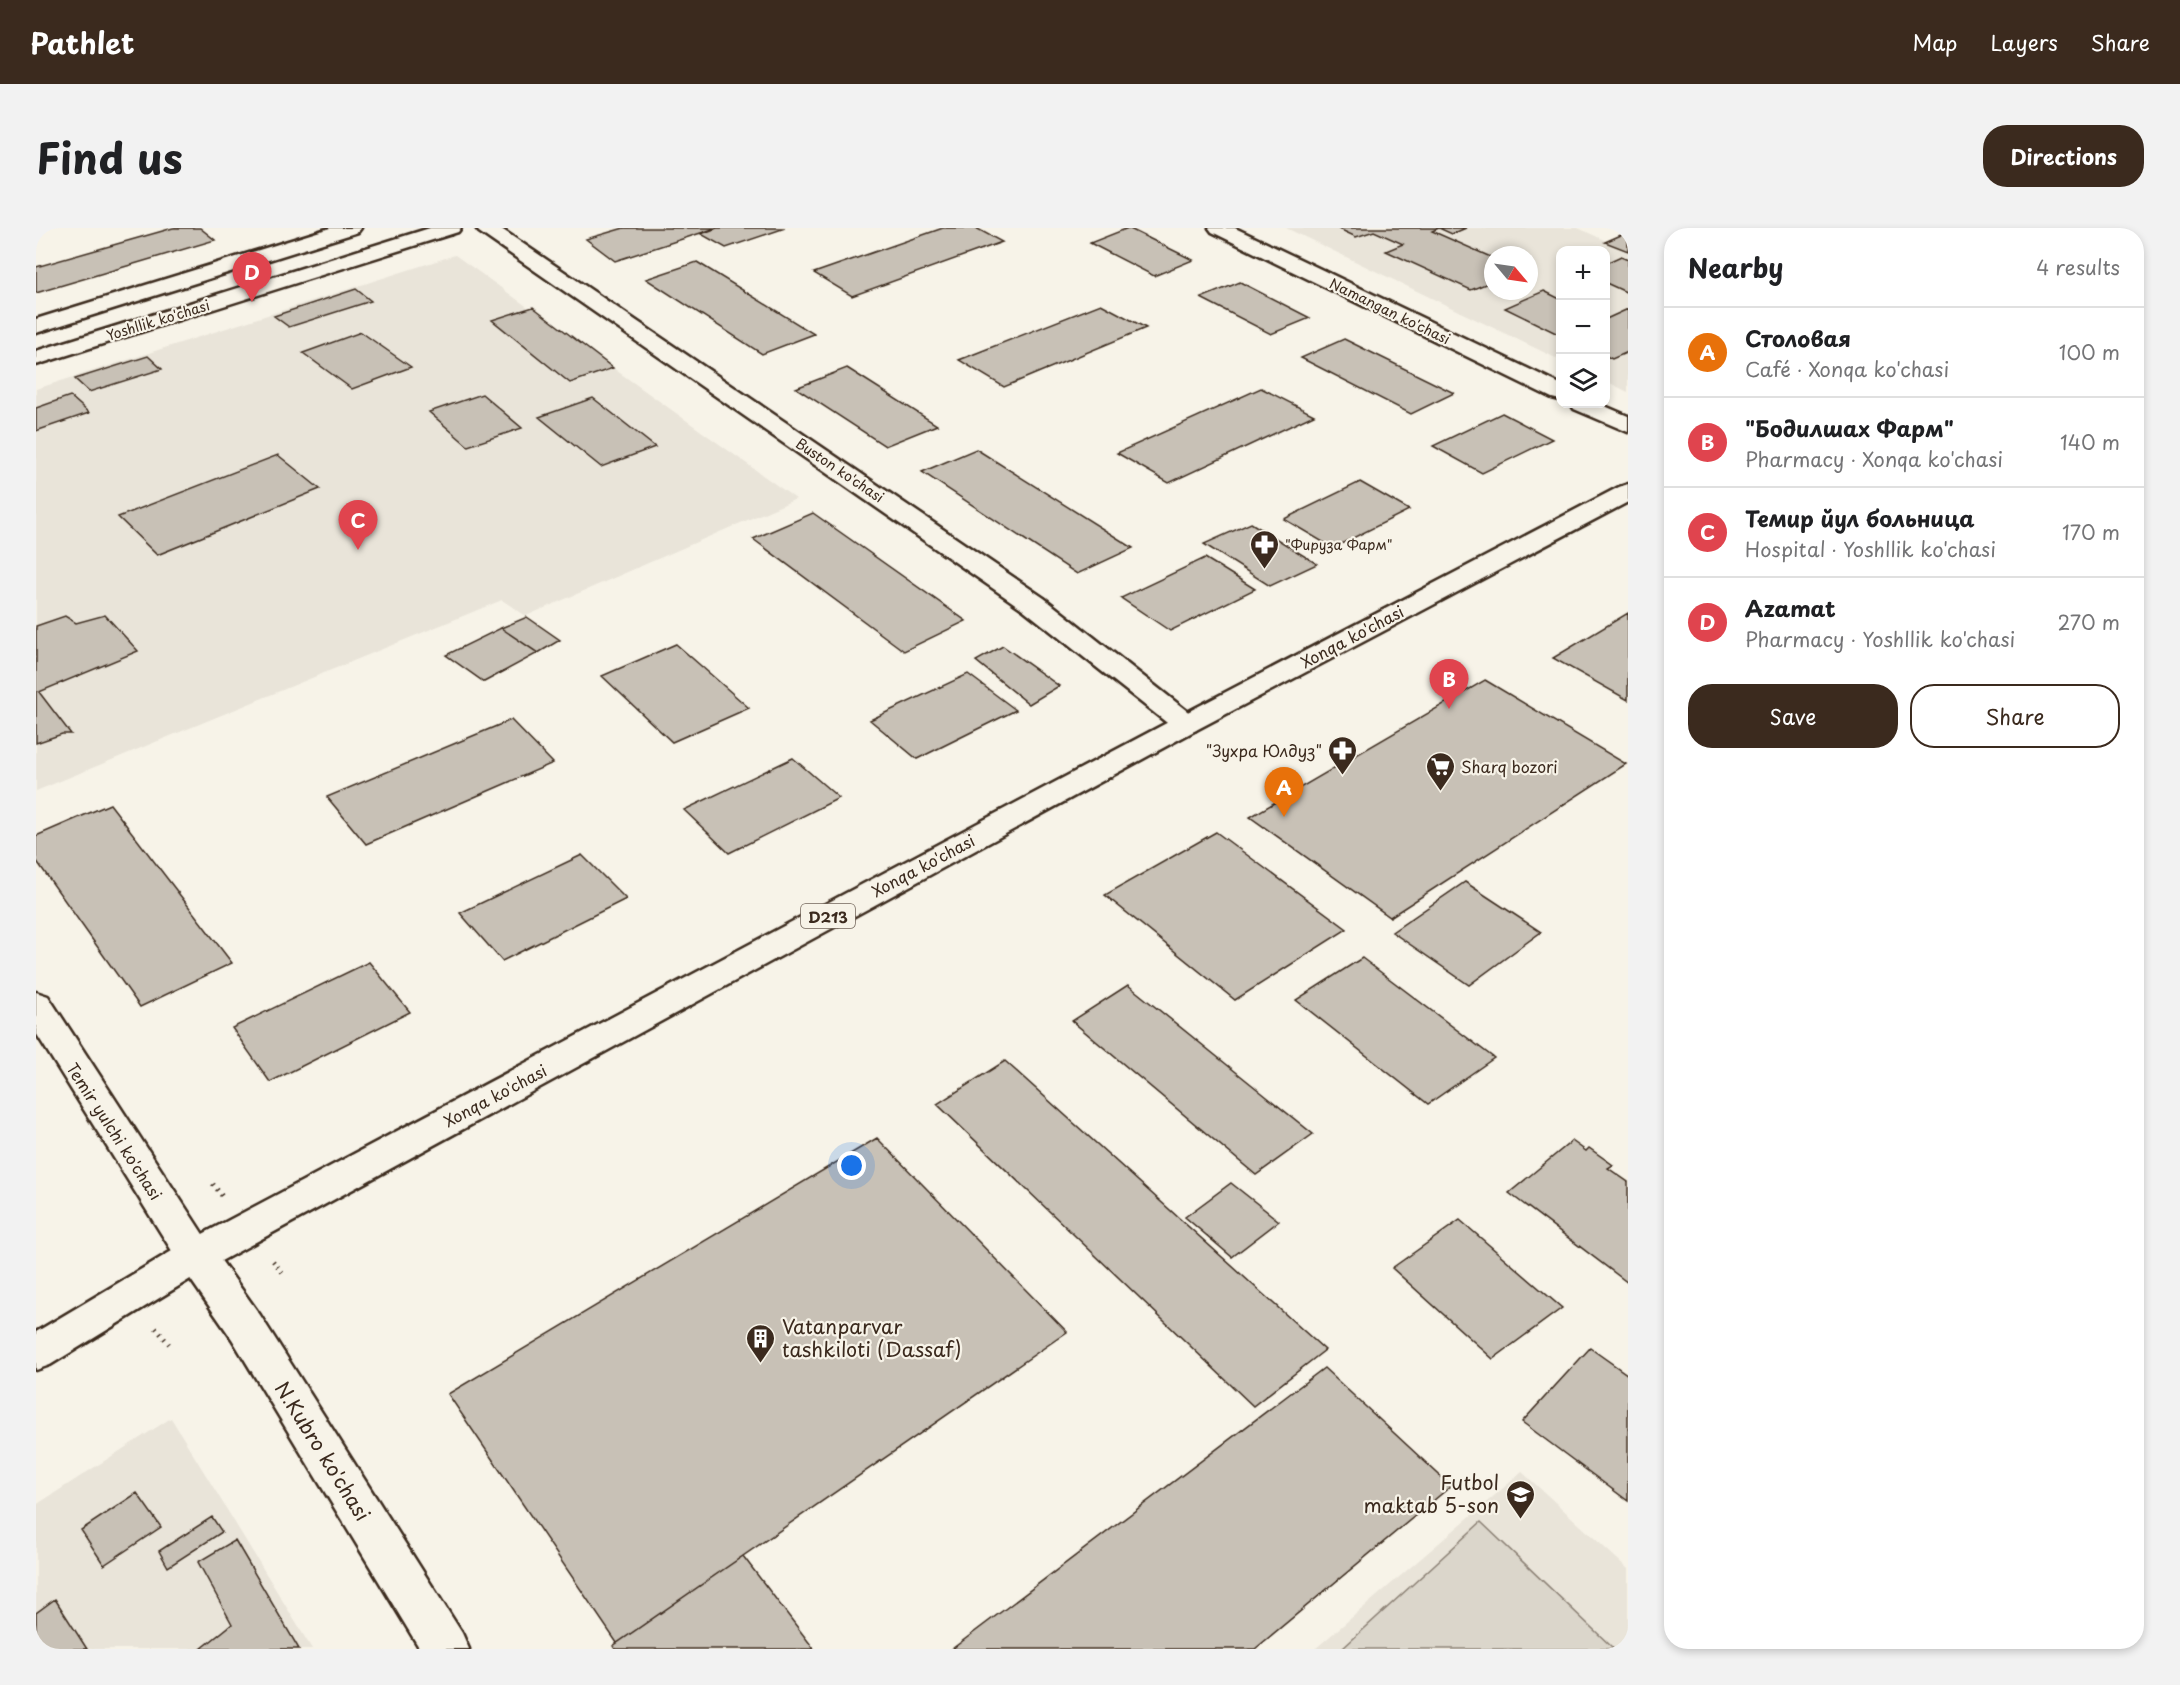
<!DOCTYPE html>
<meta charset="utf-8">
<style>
:root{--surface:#fff;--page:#f2f2f2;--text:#202124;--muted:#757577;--line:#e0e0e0;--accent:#3b2a1e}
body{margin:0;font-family:"Playpen Sans",sans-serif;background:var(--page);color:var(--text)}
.controls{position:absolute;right:18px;top:18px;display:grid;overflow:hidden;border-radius:12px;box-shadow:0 3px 9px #0003}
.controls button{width:54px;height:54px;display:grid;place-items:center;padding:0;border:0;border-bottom:2px solid var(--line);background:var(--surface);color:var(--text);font:30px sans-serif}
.compass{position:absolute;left:1448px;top:18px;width:54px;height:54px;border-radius:50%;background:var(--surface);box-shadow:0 3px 9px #0003;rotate:119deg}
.you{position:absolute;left:816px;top:938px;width:21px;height:21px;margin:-15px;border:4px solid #fff;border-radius:50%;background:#1a73e8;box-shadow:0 0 0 9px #1a73e833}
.badge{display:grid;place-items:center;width:39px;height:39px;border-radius:50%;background:var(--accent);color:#fff;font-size:20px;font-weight:700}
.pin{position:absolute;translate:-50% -50px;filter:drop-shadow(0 2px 3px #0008)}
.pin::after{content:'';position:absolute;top:32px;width:21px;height:18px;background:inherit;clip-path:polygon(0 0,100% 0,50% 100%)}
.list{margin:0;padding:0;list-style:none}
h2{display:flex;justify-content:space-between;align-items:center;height:78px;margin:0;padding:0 24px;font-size:26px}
h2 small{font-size:20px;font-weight:400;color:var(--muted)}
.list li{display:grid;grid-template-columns:39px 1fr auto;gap:18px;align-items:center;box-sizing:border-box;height:90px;padding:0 24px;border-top:2px solid var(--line)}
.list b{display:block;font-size:22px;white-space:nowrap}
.list p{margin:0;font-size:20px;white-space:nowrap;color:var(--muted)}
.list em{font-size:20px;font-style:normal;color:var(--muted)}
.actions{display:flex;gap:12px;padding:18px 24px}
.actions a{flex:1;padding:14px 0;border:2px solid var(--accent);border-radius:24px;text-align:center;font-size:21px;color:var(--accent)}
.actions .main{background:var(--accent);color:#fff}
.icon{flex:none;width:33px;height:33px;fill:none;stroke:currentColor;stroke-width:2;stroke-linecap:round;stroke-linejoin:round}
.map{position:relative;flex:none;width:1592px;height:1421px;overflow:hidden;border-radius:24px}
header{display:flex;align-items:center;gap:36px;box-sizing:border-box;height:84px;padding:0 30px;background:var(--accent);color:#fff}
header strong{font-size:28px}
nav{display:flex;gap:33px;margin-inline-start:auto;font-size:21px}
.intro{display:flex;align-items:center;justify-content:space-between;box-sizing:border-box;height:144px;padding:0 36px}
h1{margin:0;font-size:42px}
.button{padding:15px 27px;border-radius:24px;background:var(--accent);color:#fff;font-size:21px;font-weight:700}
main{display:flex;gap:36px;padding:0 36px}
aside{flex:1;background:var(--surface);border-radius:24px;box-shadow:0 3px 9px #0003}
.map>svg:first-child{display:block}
</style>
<header>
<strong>Pathlet</strong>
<nav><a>Map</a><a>Layers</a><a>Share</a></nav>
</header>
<div class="intro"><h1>Find us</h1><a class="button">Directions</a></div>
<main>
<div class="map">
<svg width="1592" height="1421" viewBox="0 0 1592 1421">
<rect width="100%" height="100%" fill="#f7f3e8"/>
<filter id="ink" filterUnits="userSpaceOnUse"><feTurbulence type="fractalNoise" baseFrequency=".0167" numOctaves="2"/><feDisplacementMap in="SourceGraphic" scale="12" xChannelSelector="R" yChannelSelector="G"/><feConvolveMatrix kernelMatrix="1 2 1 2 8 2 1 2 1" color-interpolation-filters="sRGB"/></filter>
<g filter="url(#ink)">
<!-- built -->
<path fill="#e9e4d9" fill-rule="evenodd" d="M1250,0H1542L1592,23V164L1570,153V22H1524V132ZM1457,27H1493V63H1457Z
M419,27L760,271L490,388L466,372L0,563V161Z
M135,1190L276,1421H0V1277Z
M1486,1244L1592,1341V1421H1279Z"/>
<!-- green -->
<path fill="#dbd6cb" stroke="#8b8074" stroke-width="1.5" d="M1445,1294L1578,1421H1306Z"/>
<!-- building -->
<path fill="#c8c1b6" stroke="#3b2a1e" stroke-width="1.5" d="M137,0H164L179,12L0,65V39Z
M588,0H680L579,33L550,11Z
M681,0H749L690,20L665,6Z
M907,0H940L966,14L816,68L778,45Z
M1092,0L1157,32L1118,48L1054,15Z
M1301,0H1430L1416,6L1403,0L1396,3L1457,30V53L1435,62L1350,23L1367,16L1338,3L1320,9Z
M1592,4V23L1569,14Z
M1585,28L1592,31V65L1570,55V35Z
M661,34L778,106L726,126L610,51Z
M1204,54L1274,90L1235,106L1165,70Z
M320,61L335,73L253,99L238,88Z
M1508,63L1524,71V107L1469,80Z
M1065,76L1110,100L968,159L923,132Z
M497,79L577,140L534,155L456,92Z
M1592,81V124L1576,131L1570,128V91Z
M325,104L375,139L316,161L267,125Z
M1308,111L1418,165L1375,186L1265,130Z
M112,128L126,141L53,164L39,151Z
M811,140L901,197L849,218L760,160Z
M1225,160L1278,187L1133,255L1081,225Z
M446,166L486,200L432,218L393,184Z
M34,168L53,185L0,203V180Z
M557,170L619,219L565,239L503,189Z
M1466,185L1516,211L1446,245L1397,218Z
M940,221L1097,320L1041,346L886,244Z
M242,227L284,261L121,327L82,289Z
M1324,254L1373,282L1297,320L1248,291Z
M777,285L930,393L868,423L717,311Z
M1215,295L1281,336L1234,358L1168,316Z
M1169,330L1219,361L1134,403L1085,370Z
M1592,385V472L1517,430Z
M69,387L102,423L3,464L35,506H26L0,515V398L29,388L40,395Z
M491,389L524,412L502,425L465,400Z
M465,400L502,425L448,454L410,427Z
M640,416L713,480L636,514L566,448Z
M967,418L1023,458L993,476L940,433Z
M932,446L980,482L881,531L834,492Z
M1449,452L1590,536L1354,689L1214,589Z
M475,492L517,535L330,616L291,569Z
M757,530L803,570L693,625L648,582Z
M74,576L196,735L104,779L0,632V608Z
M1180,604L1311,701L1199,772L1069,667Z
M546,627L590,671L466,733L424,685Z
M1429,654L1505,704L1433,757L1356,704Z
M1326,730L1458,830L1392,876L1260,772Z
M333,734L374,784L234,854L196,800Z
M1092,757L1277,906L1220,947L1036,793Z
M969,833L1289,1122L1217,1178L901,876Z
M841,910L1031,1104L581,1415L412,1166Z
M1536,913L1550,923L1553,920L1577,937L1572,940L1592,954V1055L1473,965Z
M1195,955L1243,993L1196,1029L1149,989Z
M1424,992L1526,1080L1457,1131L1356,1040Z
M1554,1120L1592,1147V1273L1486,1194Z
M1288,1140L1415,1258L1219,1421H916Z
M101,1265L125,1299L68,1337L45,1302Z
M176,1289L186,1304L132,1339L123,1323Z
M199,1312L263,1421H165L196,1396L162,1334Z
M707,1328L778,1421H579L577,1418Z
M19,1371L51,1421H0V1385Z"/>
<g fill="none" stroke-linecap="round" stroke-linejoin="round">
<defs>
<path id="minor" d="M440,0H464L1008,370L1160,490L1165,496L1160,502L1150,505L1140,502L988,382L443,4Z
M1173,0H1199L1524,156V172L1516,170L1176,4Z
M1535,176H1564L1592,188V204L1538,181Z
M0,764L12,768L174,1017L224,1087L426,1405L433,1421H384L196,1111L146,1039L0,805Z"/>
<path id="secondary" d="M294,0H325L322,4L0,105V91Z
M394,0H425L422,4L0,137V123Z"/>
<path id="primary" d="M1592,256V274L1160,502L275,984L174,1039L14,1137L0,1142V1104L146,1017L1140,490L1583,259Z"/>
</defs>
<!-- minor casing -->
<use href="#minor" stroke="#3b2a1e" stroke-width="5"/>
<!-- secondary casing -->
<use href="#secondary" stroke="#3b2a1e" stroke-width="5"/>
<!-- primary casing -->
<use href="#primary" stroke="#3b2a1e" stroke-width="5"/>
<!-- path -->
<path stroke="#3b2a1e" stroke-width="4.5" stroke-dasharray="1.5 5" stroke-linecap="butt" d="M177,956L186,968
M237,1033L248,1046
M120,1100L133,1116"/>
<!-- minor -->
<use href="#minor" fill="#f7f3e8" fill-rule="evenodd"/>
<!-- secondary -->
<use href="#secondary" fill="#f7f3e8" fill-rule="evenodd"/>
<!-- primary -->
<use href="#primary" fill="#f7f3e8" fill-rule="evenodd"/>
</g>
</g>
<!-- icons -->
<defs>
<symbol id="pharmacy-pin" viewBox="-11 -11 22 30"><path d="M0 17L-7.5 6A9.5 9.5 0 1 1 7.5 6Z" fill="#3b2a1e" stroke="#f7f3e8"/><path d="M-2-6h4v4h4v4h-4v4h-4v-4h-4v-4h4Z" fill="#fff"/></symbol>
<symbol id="supermarket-pin" viewBox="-11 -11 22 30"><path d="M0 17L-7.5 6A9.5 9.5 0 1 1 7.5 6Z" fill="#3b2a1e" stroke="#f7f3e8"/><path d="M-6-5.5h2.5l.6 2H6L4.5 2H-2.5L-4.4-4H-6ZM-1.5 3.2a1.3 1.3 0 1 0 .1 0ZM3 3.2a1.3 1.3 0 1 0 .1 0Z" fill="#fff"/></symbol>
<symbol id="building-pin" viewBox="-11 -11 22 30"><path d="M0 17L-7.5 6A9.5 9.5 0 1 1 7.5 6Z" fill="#3b2a1e" stroke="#f7f3e8"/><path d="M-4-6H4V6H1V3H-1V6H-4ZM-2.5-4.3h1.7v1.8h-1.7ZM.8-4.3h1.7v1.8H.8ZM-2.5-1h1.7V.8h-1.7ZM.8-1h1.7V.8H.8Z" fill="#fff"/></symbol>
<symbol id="school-pin" viewBox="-11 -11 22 30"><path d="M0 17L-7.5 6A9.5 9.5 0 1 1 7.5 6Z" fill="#3b2a1e" stroke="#f7f3e8"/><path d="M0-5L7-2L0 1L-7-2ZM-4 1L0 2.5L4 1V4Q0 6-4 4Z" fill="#fff"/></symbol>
</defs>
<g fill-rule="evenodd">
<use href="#pharmacy-pin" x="1212" y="300" width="33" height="45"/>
<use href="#pharmacy-pin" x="1290" y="506" width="33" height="45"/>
<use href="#supermarket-pin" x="1388" y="522" width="33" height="45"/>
<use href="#building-pin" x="708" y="1094" width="33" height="45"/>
<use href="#school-pin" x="1468" y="1250" width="33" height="45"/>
</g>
<g text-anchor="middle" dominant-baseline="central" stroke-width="4.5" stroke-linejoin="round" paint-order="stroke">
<!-- far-street labels -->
<g font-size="14" fill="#3b2a1e" stroke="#f7f3e8">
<text transform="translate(1354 83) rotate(26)">Namangan ko'chasi</text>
<text transform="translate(122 92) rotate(-17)">Yoshllik ko'chasi</text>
<text transform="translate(804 242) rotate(34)">Buston ko'chasi</text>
</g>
<!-- far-poi labels -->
<g font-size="14" fill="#3b2a1e" stroke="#f7f3e8" text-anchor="start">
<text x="1249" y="316">"Фируза Фарм"</text>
</g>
<!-- shield labels -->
<rect fill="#f7f3e8" stroke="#73665b" stroke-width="1.5" x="765" y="676" width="54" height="24" rx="4.5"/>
<g font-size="15" font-weight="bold" fill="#3b2a1e">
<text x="792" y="688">D213</text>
</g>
<!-- street labels -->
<g font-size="16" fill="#3b2a1e" stroke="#f7f3e8">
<text transform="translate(1316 408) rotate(-28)">Xonqa ko'chasi</text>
<text transform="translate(887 637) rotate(-28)">Xonqa ko'chasi</text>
<text transform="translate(459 867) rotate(-28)">Xonqa ko'chasi</text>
<text transform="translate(79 903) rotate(57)">Temir yulchi ko'chasi</text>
</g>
<!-- poi labels -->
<g font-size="16" fill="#3b2a1e" stroke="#f7f3e8" text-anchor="end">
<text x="1286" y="522">"Зухра Юлдуз"</text>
<text x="1425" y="538" text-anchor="start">Sharq bozori</text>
</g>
<!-- near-poi labels -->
<g font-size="20" fill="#3b2a1e" stroke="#f7f3e8" text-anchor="start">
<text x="746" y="1098">Vatanparvar<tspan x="746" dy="23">tashkiloti (Dassaf)</tspan></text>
<text x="1463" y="1254" text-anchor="end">Futbol<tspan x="1463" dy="23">maktab 5-son</tspan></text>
</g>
<!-- near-street labels -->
<g font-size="20" fill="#3b2a1e" stroke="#f7f3e8">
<text transform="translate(287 1223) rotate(58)">N.Kubro ko'chasi</text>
</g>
</g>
</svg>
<div class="controls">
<button>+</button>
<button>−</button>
<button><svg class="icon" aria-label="layers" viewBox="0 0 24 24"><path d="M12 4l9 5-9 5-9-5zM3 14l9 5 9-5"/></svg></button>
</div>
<svg class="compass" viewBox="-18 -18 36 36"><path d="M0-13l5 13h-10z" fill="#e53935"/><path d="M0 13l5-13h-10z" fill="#757577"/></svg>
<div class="you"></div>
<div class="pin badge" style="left:1248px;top:589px;background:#e8710a">A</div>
<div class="pin badge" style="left:1413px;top:481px;background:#e0444e">B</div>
<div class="pin badge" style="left:322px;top:322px;background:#e0444e">C</div>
<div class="pin badge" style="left:216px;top:74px;background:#e0444e">D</div>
</div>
<aside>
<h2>Nearby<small>4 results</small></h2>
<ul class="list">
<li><span class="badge" style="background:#e8710a">A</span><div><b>Столовая</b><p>Café · Xonqa ko'chasi</p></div><em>100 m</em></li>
<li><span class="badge" style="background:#e0444e">B</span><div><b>&quot;Бодилшах Фарм&quot;</b><p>Pharmacy · Xonqa ko'chasi</p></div><em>140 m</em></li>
<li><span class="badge" style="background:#e0444e">C</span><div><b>Темир йул больница</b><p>Hospital · Yoshllik ko'chasi</p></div><em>170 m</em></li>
<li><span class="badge" style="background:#e0444e">D</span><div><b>Azamat</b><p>Pharmacy · Yoshllik ko'chasi</p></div><em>270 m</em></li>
</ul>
<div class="actions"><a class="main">Save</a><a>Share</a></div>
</aside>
</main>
